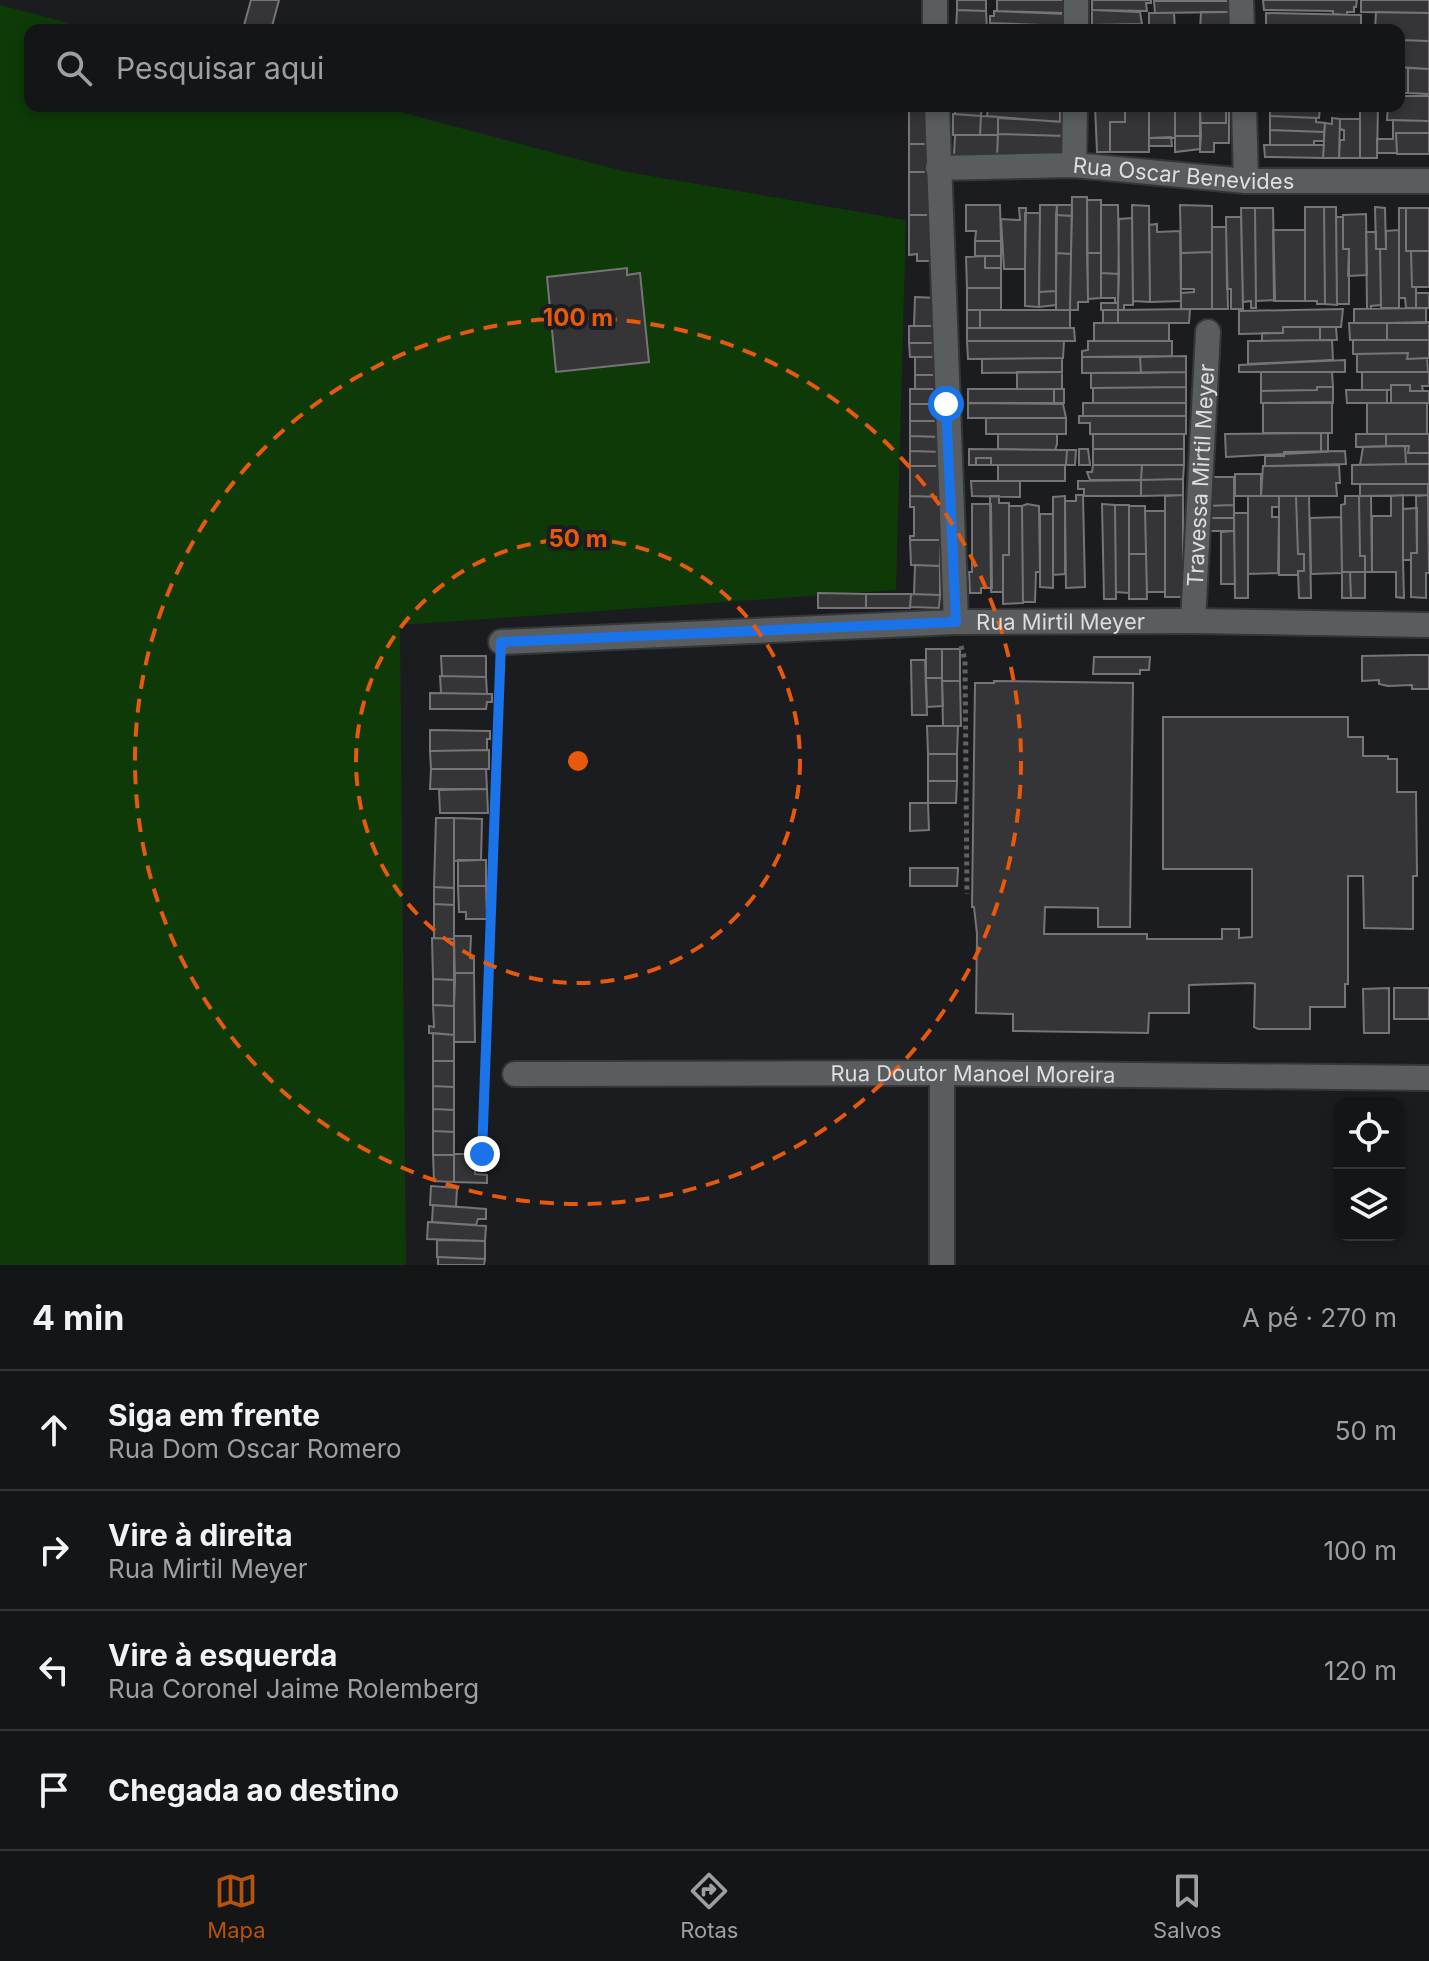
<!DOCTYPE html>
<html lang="pt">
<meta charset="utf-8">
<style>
:root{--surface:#141517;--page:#212224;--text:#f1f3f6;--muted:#9d9fa1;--line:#333436;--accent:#b45309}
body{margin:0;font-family:Inter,sans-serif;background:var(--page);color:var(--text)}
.controls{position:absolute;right:24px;bottom:24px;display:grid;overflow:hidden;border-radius:16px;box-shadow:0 4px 12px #0003}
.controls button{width:72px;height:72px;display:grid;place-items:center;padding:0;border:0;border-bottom:2px solid var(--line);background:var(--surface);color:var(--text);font:40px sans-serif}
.stop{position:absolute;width:24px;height:24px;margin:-18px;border:6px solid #1a73e8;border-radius:50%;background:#fff}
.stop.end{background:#1a73e8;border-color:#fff;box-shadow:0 2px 8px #0008}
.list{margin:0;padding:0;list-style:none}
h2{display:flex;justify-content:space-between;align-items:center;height:104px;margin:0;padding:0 32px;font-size:34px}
h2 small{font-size:26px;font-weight:400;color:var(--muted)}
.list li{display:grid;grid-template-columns:52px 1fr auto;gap:24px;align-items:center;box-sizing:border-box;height:120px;padding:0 32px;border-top:2px solid var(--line)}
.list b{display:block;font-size:30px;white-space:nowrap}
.list p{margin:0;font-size:26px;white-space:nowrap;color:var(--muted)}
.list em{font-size:26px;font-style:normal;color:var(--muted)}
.icon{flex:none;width:44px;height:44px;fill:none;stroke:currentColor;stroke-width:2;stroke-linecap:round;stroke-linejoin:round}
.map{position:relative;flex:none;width:1429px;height:1265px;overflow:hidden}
.search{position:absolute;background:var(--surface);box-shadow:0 4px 12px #0003;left:24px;right:24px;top:24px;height:88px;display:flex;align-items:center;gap:20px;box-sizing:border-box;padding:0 28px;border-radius:16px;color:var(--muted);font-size:30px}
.sheet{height:584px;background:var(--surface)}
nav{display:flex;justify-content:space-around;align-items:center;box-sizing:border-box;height:112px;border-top:2px solid var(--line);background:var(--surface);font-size:22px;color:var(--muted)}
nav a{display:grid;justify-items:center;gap:4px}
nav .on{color:var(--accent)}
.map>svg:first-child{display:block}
</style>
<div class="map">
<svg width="1429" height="1265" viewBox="0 0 1429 1265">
<rect width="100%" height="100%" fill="#1a1c1f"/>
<!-- green -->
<path fill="#0e3a08" d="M0,5L95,30H30V106H378L622,171L906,220L896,590L400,625L406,1265H0Z"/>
<!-- building -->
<path fill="#353437" stroke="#767478" stroke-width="2" d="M251,0H279L271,30L243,29Z
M957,0H986V11L957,10Z
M997,0H1063V13L997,11Z
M1092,0H1151V3H1146L1147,11L1092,10Z
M1263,0H1357L1356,7H1354V12H1347V15L1333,14V11L1264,10Z
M1361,0H1429V13L1361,12Z
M1154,1H1229L1230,12L1155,13Z
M957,10L986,11L987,30H956Z
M1092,10L1140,12L1142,24L1092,25Z
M994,11L1067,14L1066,26L990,23V16H994Z
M1201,12H1230L1229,29L1200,30Z
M1376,12L1429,13V41L1399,40V30H1375Z
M1149,13H1174L1175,30H1149Z
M1266,13L1361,15V30H1337V25H1329V30H1266Z
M998,24L1066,26V30H999Z
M1092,25H1149V30H1092Z
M1399,40L1429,41V69L1399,67Z
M1399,67L1408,68V93H1399Z
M1408,68L1429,69V94L1408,93Z
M1399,96H1429V121L1387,120L1388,106H1399Z
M909,106H931V144H909Z
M955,106H982L981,116L955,114Z
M997,106H1060V122L987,116L988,108L996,109Z
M1095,106H1125V122H1110V152H1097Z
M1149,106H1175V138H1149Z
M1175,106H1200L1201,136H1175Z
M1200,106H1226V123H1200Z
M1226,106H1229V143H1214V152H1200V123H1226Z
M1270,106H1318L1320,108L1319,118L1270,116Z
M1360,106H1378L1377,158H1360Z
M1125,108H1149V152H1110V122H1125Z
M953,114L981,116L980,135H953Z
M981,116L998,117V135H980Z
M1270,116L1316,118V122L1325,123L1324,132L1270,130Z
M998,118L1067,122V136L998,134Z
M1332,118L1340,119L1339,158H1323L1325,123L1332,124Z
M1340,119H1360V158H1339L1340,140H1344V130L1340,129Z
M1393,120L1429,121V133H1396L1397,153H1377V139H1393Z
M1270,130L1324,132V141H1314V145H1270Z
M1396,133H1429V154H1397Z
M998,134L1065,136V158L997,156Z
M955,135H998L997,156L954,155Z
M1175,136H1201L1200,149L1175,152Z
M1171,137L1172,146H1149V138Z
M909,144H931L933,172H909Z
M1264,145H1324L1323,158L1265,157Z
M909,172H933L934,215H909Z
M1072,197H1087L1088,302H1078V310H1070Z
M1087,200H1101V253H1087Z
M966,205H1000L1001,241H975L976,231H966Z
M1040,205H1057L1056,291L1039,292Z
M1057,205H1072V216L1056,215Z
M1101,205H1118L1119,274L1101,273Z
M1132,205L1149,206L1150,302L1133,301Z
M1180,205L1212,206V252L1181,253Z
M1305,207H1324L1325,304H1317V301H1305Z
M1324,207H1336L1337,305L1325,304Z
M1375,207L1385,208L1386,249H1376Z
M1019,208H1026L1025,269H1004L1001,219L1020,220Z
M1241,208H1255L1256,308H1251V301L1243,302Z
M1255,208H1273L1275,300L1256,301Z
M1399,208H1406V251H1411L1412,287H1416V308H1406L1405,298H1399Z
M1406,208H1429V251H1406Z
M1025,213H1040L1039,307L1025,306Z
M1366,214L1367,275L1348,276L1349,249H1343V215Z
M909,215H934L936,261H917V254L909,255Z
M1056,215L1072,216L1071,254L1056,253Z
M1226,217H1241L1243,309H1231V289H1227Z
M1336,217H1343V249H1349V304H1337Z
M1132,218L1133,305H1124V310H1118L1119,219Z
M1157,224V232L1180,231L1181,301L1150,302L1149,225Z
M1212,227H1226L1228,309H1212Z
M1273,230H1305V301H1274Z
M1399,230V308H1381L1380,249H1386V231Z
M1366,232H1376V249H1380L1381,305L1371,306V309H1367Z
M975,241H1001V256H975Z
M1411,251H1429V287H1412Z
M1212,252V309H1181V293L1194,292V289H1181V253Z
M1056,253L1071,254L1070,310H1056Z
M1087,253H1101V298L1088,299Z
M985,256V268H1001V288H967L966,257Z
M985,256H1001V268H985Z
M627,268V275L640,273L649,362L556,372L547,277Z
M1101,273L1119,274L1118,303H1115V298H1101Z
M967,288H1001V310H967Z
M1056,291V305L1039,307V292Z
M1416,293H1429V308H1416Z
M915,297L939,298V326H914Z
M1101,303H1118V310H1101Z
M1426,308V323H1354V309Z
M1190,309L1189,323H1118V310Z
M1343,309L1341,327H1283V333L1239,334V311Z
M967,310H980V328H967Z
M980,310H1070V328H980Z
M1103,310H1118V323H1103Z
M1429,322V340H1387V323Z
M1094,323H1169V341H1094Z
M1349,323H1387V340H1350Z
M909,326H942V343H909Z
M1283,327H1320V340L1262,341V333H1283Z
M1320,327H1336L1337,340H1320Z
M967,328H1074L1075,341H967Z
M1332,340L1333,360L1248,364V341Z
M1353,340H1429V358L1407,359L1408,353L1353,354Z
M967,341H1064L1063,358L968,359Z
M1088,341H1172V356L1082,357V351L1088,350Z
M909,343H942V357H910Z
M1408,353L1407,359L1427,358L1428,372H1357V354Z
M1186,356V372L1141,373L1140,357Z
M915,357H942V375H915Z
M1082,357H1140L1141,373H1082Z
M1062,358V372L982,373V359Z
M1345,360V372H1239V365Z
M1017,372H1062V389H1017Z
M1186,372V387L1091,388V373Z
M1261,372H1332L1333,387H1317V390L1261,391Z
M1362,372H1429V386H1422L1423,391H1410V385H1391V390H1362Z
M915,375H942V389H915Z
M1391,385H1410V391H1429V403H1391Z
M1186,387V403H1093V388Z
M1317,387H1333V403H1261V391L1317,390Z
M910,389H942L941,404H910Z
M968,389H1054V403H968Z
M1054,389H1064V403H1054Z
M1346,390H1387V403H1347Z
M1332,402V433H1263V403Z
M968,403L1063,404L1066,418H968Z
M1083,403H1186V416H1083Z
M1367,403H1427V434H1367Z
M910,404H941V421H910Z
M1079,416H1186V434H1090V423H1079Z
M986,418H1066V434H986Z
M910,421H941V437L910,436Z
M1321,433V452L1226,457L1225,434Z
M1321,433H1328V452H1321Z
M998,434H1057V444L1055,450L998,449Z
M1093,434H1184V449H1093Z
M1356,434H1386V446L1356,447Z
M1386,434H1429V453H1408L1409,446H1386Z
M910,436L944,437V452L910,451Z
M1405,446H1409L1408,453H1429V464H1406Z
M1405,446L1406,464L1360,465L1363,447Z
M969,449L1067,450L1066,465H991V458H976V465H969Z
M1079,449H1088L1090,465H1079Z
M1093,449H1184V465H1093Z
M1067,450H1076L1075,465H1066Z
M910,451L944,452V466H910Z
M1345,451L1346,464L1265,466V456H1284V452Z
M976,458H991V465H976Z
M1406,464H1429V484H1352V465Z
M998,465H1065V481H998Z
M1093,465H1142L1141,480H1090L1087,472H1092Z
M1142,465H1184L1183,479L1141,480Z
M1339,465L1340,483H1336L1337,496H1261L1263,466Z
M910,466H944L943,497L910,496Z
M1235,474H1261V496H1235Z
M1205,477H1234V505L1205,506Z
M1183,479V495L1141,496V480Z
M1141,480V496H1084V489H1078V481Z
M971,481H1020V497L972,496Z
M1360,484H1428V495L1360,496Z
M1076,495H1083L1085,587L1066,588L1065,501H1076Z
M1183,495V597H1165V496Z
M1403,495V560L1404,598L1396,597V572H1372V516H1391V496Z
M1428,495L1429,573H1426V598L1411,597V553H1417L1416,496Z
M910,496L943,497V540H910V536H914V507H910Z
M990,496H999V503H1009V555H1003V592H991Z
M1065,496V574L1053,575V497Z
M1248,496H1279V507H1272V517H1279L1278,573L1248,574Z
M1279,496H1296L1298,554H1304V571H1298V575H1279Z
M1296,496H1309L1311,598H1299L1298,571H1304V554H1298Z
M1345,496H1359L1360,556H1365V572H1342L1341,505L1345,504Z
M1359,496H1371L1372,572H1365V556H1360Z
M972,504H991L992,588H981V593H970L969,572H972Z
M1027,504L1039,506L1040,572H1036L1035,602H1023L1022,506Z
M1102,504L1115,505L1116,599H1104Z
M1115,505H1129V593L1116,592Z
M1234,505V518H1204L1205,506Z
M1009,506H1022L1023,603L1003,604V555H1009Z
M1129,506H1145L1146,554H1129Z
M1417,508V553H1411V560H1403V509Z
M1145,511H1165V592H1147Z
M1234,513H1248V598H1235Z
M1040,514H1053V588L1040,587Z
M1341,517L1342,573L1311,574L1310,518Z
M1204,518H1234V531H1204Z
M1234,531L1235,584H1221V532Z
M910,540H940V566L911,565Z
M1129,554H1146L1147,599H1129Z
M915,565L940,566V595L914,594Z
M1342,572H1350L1351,598H1342Z
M1350,572H1365V598H1351Z
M818,593L866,594V608H818Z
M866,594H911L910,608H866Z
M911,594L940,595L939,608L910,607Z
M926,649H942V678H926Z
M942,649H960V681H942Z
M1413,655H1429V689H1412V685L1388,686L1379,684V680L1362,681V656Z
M441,656H486V677L442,676Z
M1094,657H1150L1149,670H1140V674H1093Z
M911,660H925L927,715H912Z
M440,676L486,677L487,694L441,693Z
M926,678H942L943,706L927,707Z
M942,681H960L961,726H943Z
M994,681L1133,683L1130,927H1098V908L1045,907L1044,934H1147V939H1222V929H1239V938L1252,937V869H1163V717H1348V737H1363V756H1388V759H1397V792H1416L1417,876H1413V929L1364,928L1363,876H1348V984H1345V1007H1310V1029H1258L1254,1027L1255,984L1252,983L1189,985V1013H1149L1148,1033L1013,1031V1014L976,1013L977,934L974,907H972L975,683H994Z
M430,693L492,694V702H487L486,709H430Z
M927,726H958L957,754H928Z
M430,730L490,731V739H487V750L430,751Z
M489,750V769H431L430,751Z
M928,754H957V781H928Z
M431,769H486L487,789H430Z
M928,781H957L956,803H928Z
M487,789L488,813H440L439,790Z
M910,803H928L929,830L910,831Z
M436,818H454V888L434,887Z
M454,818L482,819L481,860L454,861Z
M458,860H486V886H458Z
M910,868H958L957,886H910Z
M458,886H486L487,919H466V912H459Z
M434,887L454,888V905L434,904Z
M434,904L454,905V939L434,938Z
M454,936H471L470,958L474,959V973H454Z
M432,938L454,939L455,980L433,979Z
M454,973H474L475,1042H454Z
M433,979L455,980L454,1006L433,1005Z
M1389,988V1033H1364L1363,989Z
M1394,988H1429V1019H1394Z
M433,1005L454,1006V1035L429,1033V1026L434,1027Z
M433,1033L454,1035V1061H433Z
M433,1061H454V1087L433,1086Z
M433,1086L454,1087V1110L433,1109Z
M433,1109L454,1110V1132L433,1131Z
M433,1131L454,1132V1155H433Z
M454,1154H475V1174L487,1175V1183L454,1182Z
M433,1155H454V1182L434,1181Z
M431,1186L457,1188L456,1207L430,1205Z
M433,1205L486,1209V1219H478L476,1225L432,1222Z
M428,1222L486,1226L485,1241L427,1239Z
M437,1240L485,1241V1259L437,1257Z
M438,1257L485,1259L484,1265H438Z"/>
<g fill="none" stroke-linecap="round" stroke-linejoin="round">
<defs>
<g id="minor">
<path d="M935,0V30"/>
<path d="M1241,0L1242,30"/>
<path d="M1076,30V0"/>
<path d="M937,106L956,622"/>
<path d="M1244,106L1246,181"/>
<path d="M1074,165L1075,106"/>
<path id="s1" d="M938,168L1074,165L1246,181H1429"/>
<path id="s2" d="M1193,621L1208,332"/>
<path id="s3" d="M501,642L956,622L1193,621L1429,625"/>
<path d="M942,1073V1265"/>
<path id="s4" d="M515,1074L942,1073L1429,1078"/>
</g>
</defs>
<!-- minor casing -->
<use href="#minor" stroke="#343638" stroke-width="28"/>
<!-- path -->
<path stroke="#606264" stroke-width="5" stroke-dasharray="4 4" stroke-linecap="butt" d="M961,646L965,660L967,894
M482,1154L500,667"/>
<!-- minor -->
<use href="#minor" stroke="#595d60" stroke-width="24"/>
</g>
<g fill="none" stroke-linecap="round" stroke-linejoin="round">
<!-- route -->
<path stroke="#1a73e8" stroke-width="10" d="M482,1154L501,642L956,622L946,404"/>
</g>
<!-- distance rings -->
<g fill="none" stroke="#e8590c" stroke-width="4" stroke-dasharray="14 10">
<circle cx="578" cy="761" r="222"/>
<circle cx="578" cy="761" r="443"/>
</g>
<g text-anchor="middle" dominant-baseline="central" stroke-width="8" stroke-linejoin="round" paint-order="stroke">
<!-- street labels -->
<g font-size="22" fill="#dcdee0" stroke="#1a1c1f">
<text stroke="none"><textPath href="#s1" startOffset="246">Rua Oscar Benevides</textPath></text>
<text stroke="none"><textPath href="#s2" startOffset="146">Travessa Mirtil Meyer</textPath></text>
<text stroke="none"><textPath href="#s3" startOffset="560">Rua Mirtil Meyer</textPath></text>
<text stroke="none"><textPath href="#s4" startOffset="458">Rua Doutor Manoel Moreira</textPath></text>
</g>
</g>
<circle cx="578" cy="761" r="12" fill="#e8590c" stroke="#1a1c1f" stroke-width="4"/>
<g font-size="24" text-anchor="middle" font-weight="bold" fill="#e8590c" stroke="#1a1c1f" stroke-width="8" stroke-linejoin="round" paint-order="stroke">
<text x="578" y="326">100 m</text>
<text x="578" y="547">50 m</text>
</g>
</svg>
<div class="controls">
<button><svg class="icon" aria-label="locate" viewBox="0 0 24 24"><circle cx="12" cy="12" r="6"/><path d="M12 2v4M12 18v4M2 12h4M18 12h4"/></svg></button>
<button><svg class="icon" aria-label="layers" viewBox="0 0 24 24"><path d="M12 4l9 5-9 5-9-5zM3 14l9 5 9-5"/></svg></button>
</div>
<div class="stop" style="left:946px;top:404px"></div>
<div class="stop end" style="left:482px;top:1154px"></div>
<div class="search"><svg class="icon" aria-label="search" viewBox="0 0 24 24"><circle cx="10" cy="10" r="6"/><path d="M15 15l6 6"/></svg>Pesquisar aqui</div>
</div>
<section class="sheet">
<h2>4 min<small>A pé · 270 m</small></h2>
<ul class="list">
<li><svg class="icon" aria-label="ahead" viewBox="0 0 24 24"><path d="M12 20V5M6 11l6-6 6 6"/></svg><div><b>Siga em frente</b><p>Rua Dom Oscar Romero</p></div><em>50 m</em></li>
<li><svg class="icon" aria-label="right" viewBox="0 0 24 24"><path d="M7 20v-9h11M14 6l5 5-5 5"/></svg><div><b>Vire à direita</b><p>Rua Mirtil Meyer</p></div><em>100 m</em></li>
<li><svg class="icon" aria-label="left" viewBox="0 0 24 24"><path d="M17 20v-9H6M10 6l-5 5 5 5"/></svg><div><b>Vire à esquerda</b><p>Rua Coronel Jaime Rolemberg</p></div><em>120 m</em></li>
<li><svg class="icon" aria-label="arrive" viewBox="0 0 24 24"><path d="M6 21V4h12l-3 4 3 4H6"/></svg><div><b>Chegada ao destino</b></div></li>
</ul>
</section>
<nav>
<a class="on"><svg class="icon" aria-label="map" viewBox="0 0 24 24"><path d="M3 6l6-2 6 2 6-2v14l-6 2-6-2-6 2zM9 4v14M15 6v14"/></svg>Mapa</a>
<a><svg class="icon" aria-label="directions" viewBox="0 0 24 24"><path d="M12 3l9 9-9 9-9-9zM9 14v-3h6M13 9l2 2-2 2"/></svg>Rotas</a>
<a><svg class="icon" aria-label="saved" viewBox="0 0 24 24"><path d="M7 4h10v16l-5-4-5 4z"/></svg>Salvos</a>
</nav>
